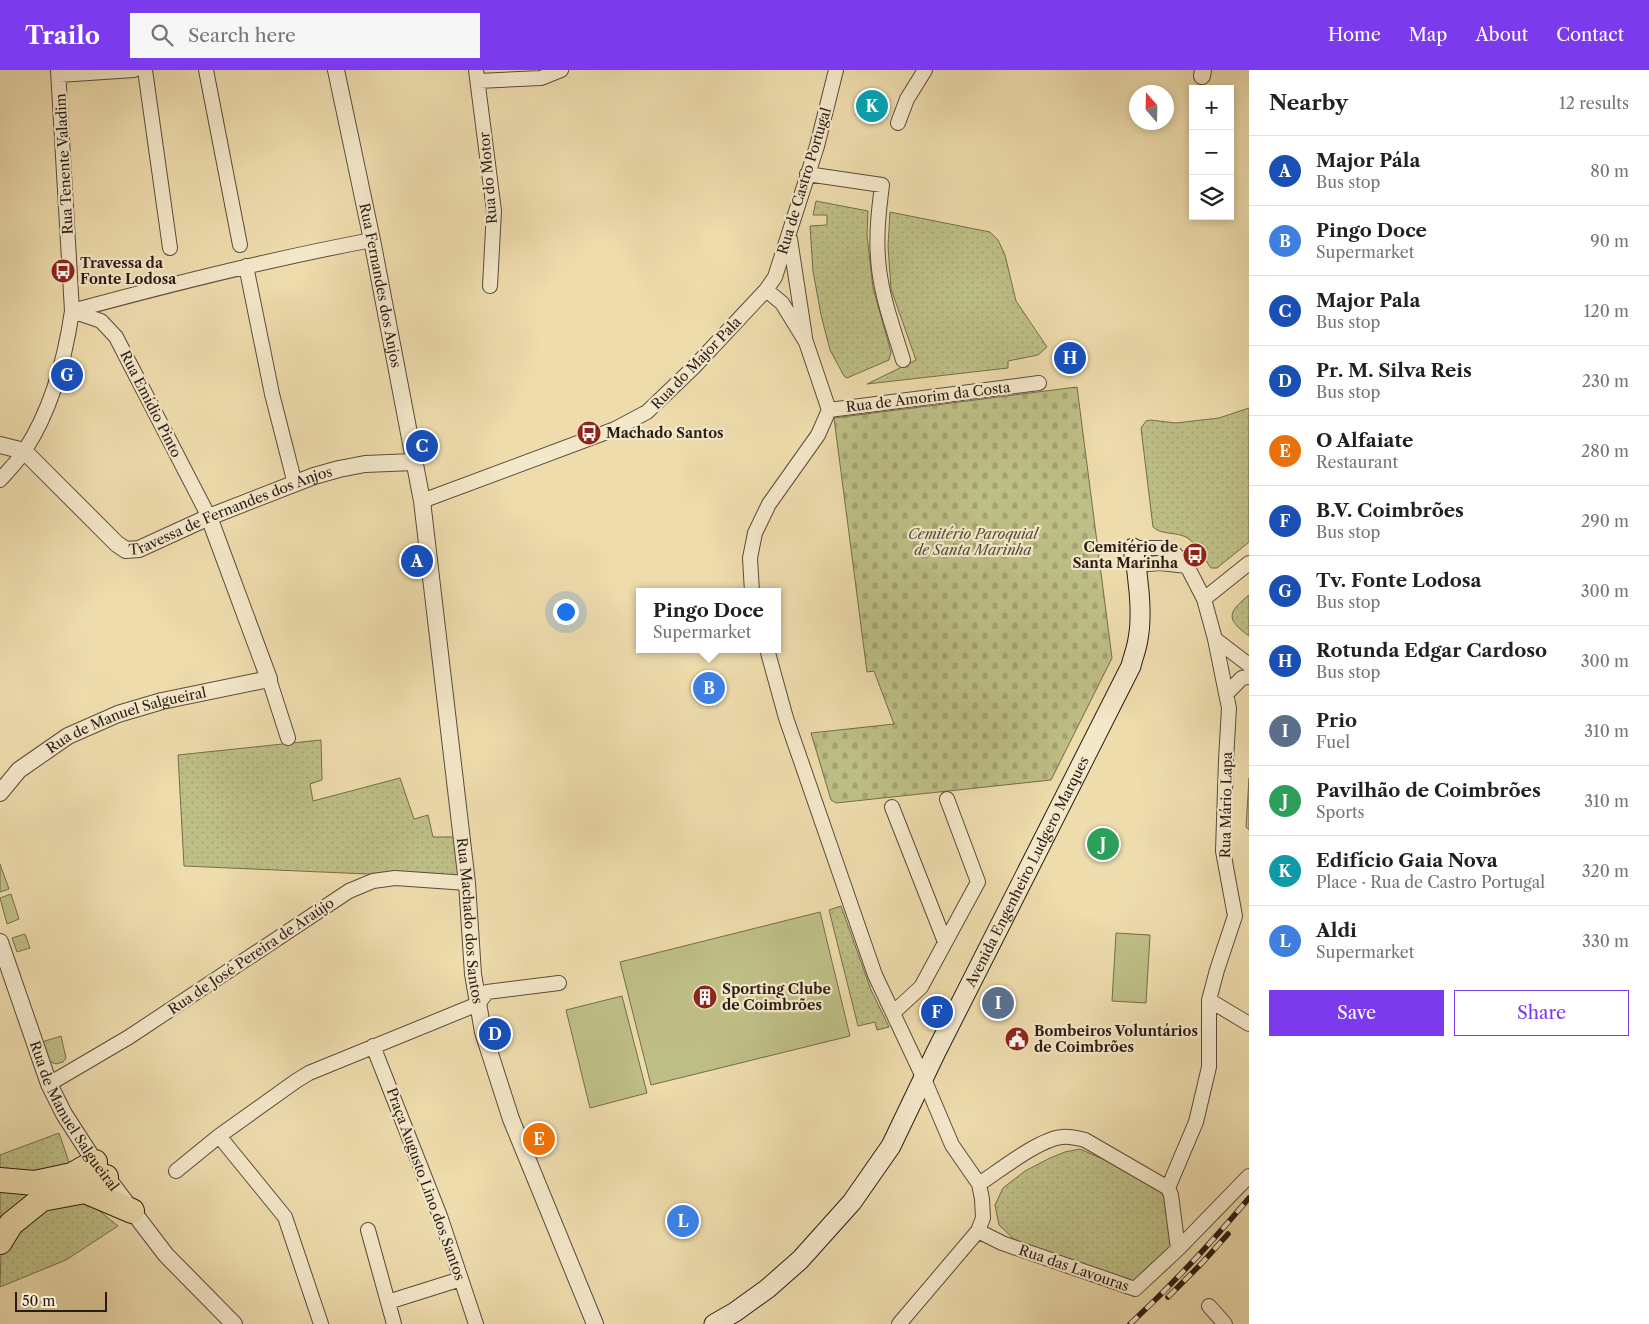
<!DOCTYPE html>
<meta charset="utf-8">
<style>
:root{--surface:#fff;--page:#f6f6f6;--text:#202124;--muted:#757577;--line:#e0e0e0;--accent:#7c3aed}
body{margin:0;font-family:"Libre Caslon Text",serif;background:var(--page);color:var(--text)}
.controls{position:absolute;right:15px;top:15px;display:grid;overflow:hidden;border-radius:0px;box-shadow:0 2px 8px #0003}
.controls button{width:45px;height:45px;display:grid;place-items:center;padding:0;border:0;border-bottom:1px solid var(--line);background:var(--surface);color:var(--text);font:25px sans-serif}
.compass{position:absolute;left:1129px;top:15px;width:45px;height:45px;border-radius:50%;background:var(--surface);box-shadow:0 2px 8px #0003;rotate:340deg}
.scale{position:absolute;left:15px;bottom:12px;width:92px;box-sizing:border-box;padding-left:5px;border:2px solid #2a1b14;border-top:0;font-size:14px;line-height:18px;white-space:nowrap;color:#2a1b14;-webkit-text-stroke:4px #f4e8ca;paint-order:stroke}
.you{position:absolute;left:565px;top:541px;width:18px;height:18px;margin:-12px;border:4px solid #fff;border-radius:50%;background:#1a73e8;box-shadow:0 0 0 8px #1a73e833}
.badge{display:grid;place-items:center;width:32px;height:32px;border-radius:50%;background:var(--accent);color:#fff;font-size:16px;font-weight:700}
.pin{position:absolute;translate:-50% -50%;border:2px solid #fff;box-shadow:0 1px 5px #0006}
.popup{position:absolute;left:636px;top:518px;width:145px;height:65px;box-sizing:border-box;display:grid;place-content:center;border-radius:0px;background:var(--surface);filter:drop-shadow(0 1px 4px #0005);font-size:16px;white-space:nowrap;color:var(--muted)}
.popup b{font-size:19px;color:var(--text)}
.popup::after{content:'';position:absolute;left:50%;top:100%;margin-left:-10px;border:10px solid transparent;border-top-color:var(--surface)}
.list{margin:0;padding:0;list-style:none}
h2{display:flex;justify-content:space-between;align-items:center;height:65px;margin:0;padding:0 20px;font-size:21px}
h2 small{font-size:16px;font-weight:400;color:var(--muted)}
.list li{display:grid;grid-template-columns:32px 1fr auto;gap:15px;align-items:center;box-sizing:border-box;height:70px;padding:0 20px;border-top:1px solid var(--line)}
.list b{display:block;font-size:19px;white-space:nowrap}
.list p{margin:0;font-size:16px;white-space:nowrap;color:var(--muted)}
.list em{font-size:16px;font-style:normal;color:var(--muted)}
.actions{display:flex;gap:10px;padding:15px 20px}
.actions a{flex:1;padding:11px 0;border:1px solid var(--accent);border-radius:0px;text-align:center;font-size:18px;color:var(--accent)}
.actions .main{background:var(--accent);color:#fff}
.icon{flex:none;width:28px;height:28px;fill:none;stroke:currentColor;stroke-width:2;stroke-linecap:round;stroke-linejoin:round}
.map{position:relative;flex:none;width:1249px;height:1254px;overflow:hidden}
header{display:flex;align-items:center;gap:30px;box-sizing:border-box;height:70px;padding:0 25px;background:var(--accent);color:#fff}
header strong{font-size:24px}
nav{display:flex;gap:28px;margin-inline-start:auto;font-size:18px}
.search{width:350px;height:45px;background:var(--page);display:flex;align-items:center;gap:12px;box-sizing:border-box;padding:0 18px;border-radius:0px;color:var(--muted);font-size:19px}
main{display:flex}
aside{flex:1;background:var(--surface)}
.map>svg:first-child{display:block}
</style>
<header>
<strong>Trailo</strong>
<div class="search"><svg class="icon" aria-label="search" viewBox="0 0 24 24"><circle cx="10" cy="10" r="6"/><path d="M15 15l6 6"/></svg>Search here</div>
<nav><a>Home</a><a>Map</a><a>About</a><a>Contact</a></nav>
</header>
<main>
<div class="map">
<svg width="1249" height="1254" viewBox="0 0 1249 1254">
<defs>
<pattern id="grass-dots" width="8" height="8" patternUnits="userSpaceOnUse" patternTransform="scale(1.25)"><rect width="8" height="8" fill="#bebf86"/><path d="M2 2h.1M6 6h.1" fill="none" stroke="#a3a473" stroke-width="1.8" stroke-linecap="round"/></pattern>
<pattern id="cemetery-stones" width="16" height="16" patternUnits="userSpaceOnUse" patternTransform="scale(1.25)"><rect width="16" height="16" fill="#bebf86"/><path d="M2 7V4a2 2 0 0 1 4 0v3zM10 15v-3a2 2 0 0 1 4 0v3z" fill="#a3a473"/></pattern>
</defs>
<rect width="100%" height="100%" fill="#eedcad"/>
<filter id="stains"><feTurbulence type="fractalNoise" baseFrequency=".004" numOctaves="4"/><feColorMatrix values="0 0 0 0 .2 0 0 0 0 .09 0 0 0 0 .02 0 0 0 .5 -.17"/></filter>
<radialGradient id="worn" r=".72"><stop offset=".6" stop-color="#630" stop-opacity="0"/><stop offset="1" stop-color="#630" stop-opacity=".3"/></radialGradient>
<!-- grass -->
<path fill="url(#grass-dots)" stroke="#746d4d" d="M816,131L868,141L867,165L873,218L891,282L889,290L847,308L844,306L830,280L821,245L813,201L810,156L827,155V145H813Z
M890,142L990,162L998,170L1005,185L1016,231L1047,277L1038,285L1008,291V298L867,314L916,290L891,219L888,176Z
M1249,338V472L1217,498H1211C1204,489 1197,473 1186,467C1176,462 1161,465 1153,457L1141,358L1146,351L1150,350L1176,353L1219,348Z
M1249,525V566C1225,549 1228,542 1249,525Z
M321,670L322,710L310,714L313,731L400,708L414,749L428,745L433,767H455L459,808L184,796L178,685Z
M841,836L871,920L889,957L877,960L875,952L858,956L829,840Z
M59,1063L70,1095L49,1102H0V1085Z
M1080,1079L1119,1096L1165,1125L1172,1178L1134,1213L1017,1172L999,1155L995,1135L1003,1118L1025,1101L1050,1088L1065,1082Z
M0,1117H54L0,1154Z
M68,1132L91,1134L118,1156L66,1190L0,1217L1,1183L23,1156L40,1140Z"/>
<!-- cemetery -->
<path fill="url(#cemetery-stones)" stroke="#746d4d" d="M1077,317L1112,588L1051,710L836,733L831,730L811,663L894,654L874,601L867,602L834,348Z"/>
<!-- green -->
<path fill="#bebf86" stroke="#746d4d" d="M1249,708V760L1246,757Z
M0,794L9,819L0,822Z
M11,824L19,849L7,854L0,828Z
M820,842L850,966L651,1015L620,892Z
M1116,863L1150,865L1146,933L1112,931Z
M25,864L30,878L17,882L12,868Z
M622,926L647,1023L590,1038L566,940Z
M61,966L66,988L63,992L56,994L48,991L42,972Z"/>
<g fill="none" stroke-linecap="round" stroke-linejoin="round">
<defs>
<path id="minor" d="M145,0L170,178
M206,0L240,175
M476,0L494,141L490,216
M59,5L134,0
M478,11L541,8L561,0
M898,53L907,29L925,0
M807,104L882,115C879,139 876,164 878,188C880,223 893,257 903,290
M790,169L805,267
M246,196L272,324L295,414
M766,220L782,233L806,272L829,340
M72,241C171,214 271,189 372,170
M72,241L101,251L116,267L209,447
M829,340L1039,313
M0,410C8,401 18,391 25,380C51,340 65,289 72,241L58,0
M422,431L615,359L647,342L694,297L766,220L775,207L817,76L836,0
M1133,478H1162L1173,482L1187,496L1204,529L1215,569L1229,638L1226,690L1223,781L1235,846L1217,900L1209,930V997L1196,1052L1168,1118L1171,1125L1178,1179
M1136,495L1160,493L1187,496
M752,522L750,488L755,463L769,434L818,365L829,340
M1204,529L1249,493
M1215,569L1249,595
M767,579L786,648L875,905L924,1009L952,1075L979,1114L982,1129L983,1148L978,1161
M269,609L288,668
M1226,624L1242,608L1249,607
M892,737L945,872
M1209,930L1249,954
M893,943L921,917L978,812L947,729
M373,976L440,1146L476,1254
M49,1014L129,967L349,821L373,811L395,808L467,813
M219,1066L285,1147L321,1254
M176,1101L219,1066L296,1011L309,1003L478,934L487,922L559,913
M979,1114C999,1101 1039,1069 1062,1067C1070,1066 1077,1068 1085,1070L1168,1118
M368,1160L394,1254
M388,1232L461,1209
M1209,1236L1225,1254
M899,1254L978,1161L1002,1173L1135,1219L1178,1179L1249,1106"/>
<g id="tertiary">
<path id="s1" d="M336,0L372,170L422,431L467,813L473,904L483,962L511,1049L595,1254"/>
<path d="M1202,6L1203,0"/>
<path id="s2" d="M0,375L24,381L117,474L126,480L139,479L209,447L314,406L339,399L365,394L414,392"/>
<path id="s3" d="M0,723L19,700L68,666L118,644L162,631L269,609L209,447"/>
<path id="s4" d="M0,872L49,1014L64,1044L95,1092L166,1185L234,1254"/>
</g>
<g id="secondary">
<path id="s5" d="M714,1254L735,1242L767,1219L800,1190L852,1132L891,1076L936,982L1131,596C1133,587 1137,578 1138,569C1143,544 1138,503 1133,478"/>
</g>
<path id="motorway" d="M0,1110L35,1113L72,1105L95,1092
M85,1121L132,1141
M0,1172L11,1154L42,1129L85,1121L106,1107"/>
</defs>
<!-- minor casing -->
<use href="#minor" stroke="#5b4b3a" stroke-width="16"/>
<!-- tertiary casing -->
<use href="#tertiary" stroke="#5b4b3a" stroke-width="18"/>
<!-- secondary casing -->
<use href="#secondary" stroke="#2a1b14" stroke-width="21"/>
<!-- motorway casing -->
<use href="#motorway" stroke="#2a1b14" stroke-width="26"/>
<!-- minor -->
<use href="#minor" stroke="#f4e8ca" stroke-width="14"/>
<!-- tertiary -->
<use href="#tertiary" stroke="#f4e8ca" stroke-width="16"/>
<!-- secondary -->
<use href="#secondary" stroke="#f4e8ca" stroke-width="19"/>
<!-- motorway -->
<use href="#motorway" stroke="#eedcad" stroke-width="24"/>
<defs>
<path id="rail" d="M1168,1227L1202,1193L1228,1164
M1130,1254C1172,1215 1212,1172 1249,1128"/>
</defs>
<!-- rail casing -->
<use href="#rail" stroke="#2a1b14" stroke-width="5.5"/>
<!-- rail -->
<use href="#rail" stroke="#f4e8ca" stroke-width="4" stroke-dasharray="11" stroke-linecap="butt"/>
</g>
<!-- icons -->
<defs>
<symbol id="bus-disc" viewBox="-11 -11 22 22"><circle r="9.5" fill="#8f2418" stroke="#f4e8ca"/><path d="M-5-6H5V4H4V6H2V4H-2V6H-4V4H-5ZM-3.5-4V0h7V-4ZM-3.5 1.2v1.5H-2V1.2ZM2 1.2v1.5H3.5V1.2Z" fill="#fff"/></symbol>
<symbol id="building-disc" viewBox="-11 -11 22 22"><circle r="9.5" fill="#8f2418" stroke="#f4e8ca"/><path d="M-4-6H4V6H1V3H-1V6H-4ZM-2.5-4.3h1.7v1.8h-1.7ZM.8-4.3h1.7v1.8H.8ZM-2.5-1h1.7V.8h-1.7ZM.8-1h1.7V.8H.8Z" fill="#fff"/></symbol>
<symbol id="civic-disc" viewBox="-11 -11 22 22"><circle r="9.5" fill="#8f2418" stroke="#f4e8ca"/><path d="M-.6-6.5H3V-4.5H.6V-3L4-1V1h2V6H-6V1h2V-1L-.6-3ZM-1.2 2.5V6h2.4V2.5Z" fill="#fff"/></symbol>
</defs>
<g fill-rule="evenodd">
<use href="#bus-disc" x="49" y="187" width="28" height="28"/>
<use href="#bus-disc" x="575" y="349" width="28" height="28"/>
<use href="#bus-disc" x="1181" y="471" width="28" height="28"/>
<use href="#building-disc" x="691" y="913" width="28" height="28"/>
<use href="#civic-disc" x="1003" y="955" width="28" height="28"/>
</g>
<g text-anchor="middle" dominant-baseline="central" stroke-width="4.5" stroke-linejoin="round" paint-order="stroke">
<!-- street labels -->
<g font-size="14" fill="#2a1b14" stroke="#f4e8ca">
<text transform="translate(64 94) rotate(-93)">Rua Tenente Valadim</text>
<text transform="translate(488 108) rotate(-95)">Rua do Motor</text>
<text transform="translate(804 111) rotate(-73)">Rua de Castro Portugal</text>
<text stroke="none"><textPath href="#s1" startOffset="220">Rua Fernandes dos Anjos</textPath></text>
<text transform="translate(696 293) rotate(-46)">Rua do Major Pala</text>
<text transform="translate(928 327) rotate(-7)">Rua de Amorim da Costa</text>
<text transform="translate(151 334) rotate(63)">Rua Emídio Pinto</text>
<text stroke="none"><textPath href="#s2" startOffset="279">Travessa de Fernandes dos Anjos</textPath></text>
<text stroke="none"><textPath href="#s3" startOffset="150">Rua de Manuel Salgueiral</textPath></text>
<text transform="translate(1226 735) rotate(-89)">Rua Mário Lapa</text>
<text stroke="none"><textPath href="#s5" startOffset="560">Avenida Engenheiro Ludgero Marques</textPath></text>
<text stroke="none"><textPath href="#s1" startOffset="862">Rua Machado dos Santos</textPath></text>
<text transform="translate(251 886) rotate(-34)">Rua de José Pereira de Araújo</text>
<text stroke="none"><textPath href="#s4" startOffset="190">Rua de Manuel Salgueiral</textPath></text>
<text transform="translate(426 1114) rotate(70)">Praça Augusto Lino dos Santos</text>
<text transform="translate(1074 1198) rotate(19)">Rua das Lavouras</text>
</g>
<!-- poi labels -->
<g font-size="14" font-weight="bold" fill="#2a1b14" stroke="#f4e8ca" text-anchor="start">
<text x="80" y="193">Travessa da<tspan x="80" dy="16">Fonte Lodosa</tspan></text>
<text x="606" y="363">Machado Santos</text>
<text x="1178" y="477" text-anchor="end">Cemitério de<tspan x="1178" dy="16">Santa Marinha</tspan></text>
<text x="722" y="919">Sporting Clube<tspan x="722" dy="16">de Coimbrões</tspan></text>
<text x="1034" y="961">Bombeiros Voluntários<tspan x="1034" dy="16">de Coimbrões</tspan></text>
</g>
<!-- park labels -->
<g font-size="14" font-style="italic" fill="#564c36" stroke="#f4e8ca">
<text x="973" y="464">Cemitério Paroquial<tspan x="973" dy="16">de Santa Marinha</tspan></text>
</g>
</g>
<rect width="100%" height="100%" filter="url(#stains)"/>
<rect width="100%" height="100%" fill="url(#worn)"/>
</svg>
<div class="controls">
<button>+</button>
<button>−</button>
<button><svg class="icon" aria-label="layers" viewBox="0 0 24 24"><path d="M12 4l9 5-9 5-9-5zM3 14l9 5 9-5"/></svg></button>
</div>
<svg class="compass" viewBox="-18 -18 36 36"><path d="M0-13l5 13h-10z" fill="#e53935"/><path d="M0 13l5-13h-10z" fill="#757577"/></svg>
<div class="scale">50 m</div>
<div class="you"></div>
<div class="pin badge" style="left:417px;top:491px;background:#1a4fb4">A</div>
<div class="pin badge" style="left:709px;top:618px;background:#3f7fe0">B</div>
<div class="popup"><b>Pingo Doce</b>Supermarket</div>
<div class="pin badge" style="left:422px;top:376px;background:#1a4fb4">C</div>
<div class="pin badge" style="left:495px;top:964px;background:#1a4fb4">D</div>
<div class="pin badge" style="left:539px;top:1069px;background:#e8710a">E</div>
<div class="pin badge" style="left:937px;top:942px;background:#1a4fb4">F</div>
<div class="pin badge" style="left:67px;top:305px;background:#1a4fb4">G</div>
<div class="pin badge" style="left:1070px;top:288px;background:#1a4fb4">H</div>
<div class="pin badge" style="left:998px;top:933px;background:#5c6f8a">I</div>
<div class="pin badge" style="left:1103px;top:774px;background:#2e9e5b">J</div>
<div class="pin badge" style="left:872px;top:36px;background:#0f9aa8">K</div>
<div class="pin badge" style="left:683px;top:1151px;background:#3f7fe0">L</div>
</div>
<aside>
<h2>Nearby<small>12 results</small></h2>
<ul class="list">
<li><span class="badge" style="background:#1a4fb4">A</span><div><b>Major Pála</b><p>Bus stop</p></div><em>80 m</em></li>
<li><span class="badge" style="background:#3f7fe0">B</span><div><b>Pingo Doce</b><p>Supermarket</p></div><em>90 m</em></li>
<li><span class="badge" style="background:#1a4fb4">C</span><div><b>Major Pala</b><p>Bus stop</p></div><em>120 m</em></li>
<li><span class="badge" style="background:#1a4fb4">D</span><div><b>Pr. M. Silva Reis</b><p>Bus stop</p></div><em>230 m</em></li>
<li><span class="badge" style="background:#e8710a">E</span><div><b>O Alfaiate</b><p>Restaurant</p></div><em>280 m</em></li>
<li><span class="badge" style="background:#1a4fb4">F</span><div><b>B.V. Coimbrões</b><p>Bus stop</p></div><em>290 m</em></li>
<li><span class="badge" style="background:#1a4fb4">G</span><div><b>Tv. Fonte Lodosa</b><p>Bus stop</p></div><em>300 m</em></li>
<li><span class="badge" style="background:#1a4fb4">H</span><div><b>Rotunda Edgar Cardoso</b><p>Bus stop</p></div><em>300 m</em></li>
<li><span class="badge" style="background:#5c6f8a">I</span><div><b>Prio</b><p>Fuel</p></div><em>310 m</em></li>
<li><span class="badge" style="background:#2e9e5b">J</span><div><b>Pavilhão de Coimbrões</b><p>Sports</p></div><em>310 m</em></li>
<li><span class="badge" style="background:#0f9aa8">K</span><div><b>Edifício Gaia Nova</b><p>Place · Rua de Castro Portugal</p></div><em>320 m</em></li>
<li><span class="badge" style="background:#3f7fe0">L</span><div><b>Aldi</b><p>Supermarket</p></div><em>330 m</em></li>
</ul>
<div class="actions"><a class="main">Save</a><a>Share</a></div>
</aside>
</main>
